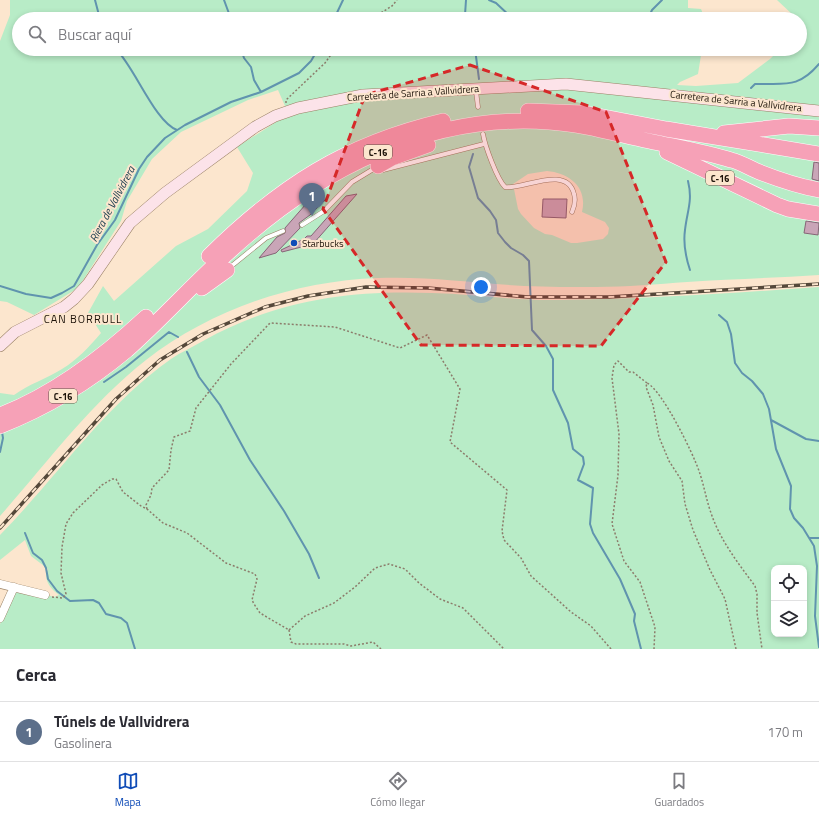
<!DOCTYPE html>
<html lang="es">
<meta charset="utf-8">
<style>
:root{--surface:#fff;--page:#f2f2f3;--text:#2b2b33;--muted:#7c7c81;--line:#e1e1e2;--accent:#104cb7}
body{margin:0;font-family:"Titillium Web",sans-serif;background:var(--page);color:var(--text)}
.controls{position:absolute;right:12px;bottom:12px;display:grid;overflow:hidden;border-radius:8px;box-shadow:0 2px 6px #0003}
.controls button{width:36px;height:36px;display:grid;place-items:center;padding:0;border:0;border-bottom:1px solid var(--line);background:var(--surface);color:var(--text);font:20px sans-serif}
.you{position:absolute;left:481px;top:287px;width:14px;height:14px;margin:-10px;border:3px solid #fff;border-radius:50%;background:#1a73e8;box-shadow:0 0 0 6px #1a73e833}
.badge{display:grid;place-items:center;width:26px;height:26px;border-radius:50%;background:var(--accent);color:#fff;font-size:13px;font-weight:700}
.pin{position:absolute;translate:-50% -33px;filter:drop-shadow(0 1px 2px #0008)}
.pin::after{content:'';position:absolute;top:21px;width:14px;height:12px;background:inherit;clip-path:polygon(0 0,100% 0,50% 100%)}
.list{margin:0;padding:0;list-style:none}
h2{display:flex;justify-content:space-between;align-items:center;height:52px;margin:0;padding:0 16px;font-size:17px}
h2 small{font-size:13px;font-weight:400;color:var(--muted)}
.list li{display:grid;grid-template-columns:26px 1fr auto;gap:12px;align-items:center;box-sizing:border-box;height:60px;padding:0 16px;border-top:1px solid var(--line)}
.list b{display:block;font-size:15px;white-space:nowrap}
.list p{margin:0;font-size:13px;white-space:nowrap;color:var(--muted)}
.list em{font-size:13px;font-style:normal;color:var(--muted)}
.icon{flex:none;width:22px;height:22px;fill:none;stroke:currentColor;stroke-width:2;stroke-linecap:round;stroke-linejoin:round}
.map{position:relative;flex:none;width:819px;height:649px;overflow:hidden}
.search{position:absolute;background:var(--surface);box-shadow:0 2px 6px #0003;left:12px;right:12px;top:12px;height:44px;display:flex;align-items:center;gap:10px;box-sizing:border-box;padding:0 14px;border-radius:22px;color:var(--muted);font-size:15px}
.sheet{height:112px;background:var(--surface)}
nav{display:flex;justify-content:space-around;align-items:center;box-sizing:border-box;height:56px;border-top:1px solid var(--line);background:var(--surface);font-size:11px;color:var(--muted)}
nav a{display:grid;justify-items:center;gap:2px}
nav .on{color:var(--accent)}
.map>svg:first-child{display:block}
</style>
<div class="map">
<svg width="819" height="649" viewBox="0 0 819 649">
<rect width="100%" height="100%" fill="#fce6ce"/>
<!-- green -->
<path fill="#b8ecc7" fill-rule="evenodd" d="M10,0H688V8L701,9L705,19H19V49H702L698,74L680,82L677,85L696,86L738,83L770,59L774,55L775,49H800V19H794V16L777,0H819V275C775,278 731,279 687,282C657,284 627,287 596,287C572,287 548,287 524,286C475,283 427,276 378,278C295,281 212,309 146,360C90,404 47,463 0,516V393L14,395C29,384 46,379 62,369C77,360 89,347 101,333L88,313L103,286L114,301L176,246L208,229L247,191L253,173L237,147L284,117L285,106L278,90L248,100L181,132L152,159L127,201L121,221L78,288L34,315L7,302L0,301V41L10,15ZM547,171C569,173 588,187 582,212L605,222L609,228L608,234L603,239L577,243H571L552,235L545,234L534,228L521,214L518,209L513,184L528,174Z
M819,287V649H0V624L18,586L54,597L59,595C50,588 43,580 48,569L31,556L25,540L0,560V535C57,477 104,406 171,359C181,352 193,347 203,341C277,300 348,290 432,293C474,294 517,301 559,300C646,299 732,293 819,287ZM774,568H804V634H774Z"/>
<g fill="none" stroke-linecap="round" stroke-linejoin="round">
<!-- stream -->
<path stroke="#6094ae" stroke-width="2" d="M95,0L100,19
M224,0L231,19
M466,0L465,15L467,19
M489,0L496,3L513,19
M334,19L343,0
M648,19L652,10L662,0
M116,49C135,68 155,122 177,130
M241,49L244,58L251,67L254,80L261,92
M475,49L479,79
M751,88L755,84C785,83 798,89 819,64
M473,154L469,167L478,198L490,211L496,220L498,233L505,242L511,248L523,255L529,261L532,330L546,346L553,359V390L568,423L573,449L583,457L584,464L578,480L593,488L590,524L593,533L620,579L635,614L634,621L641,649
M688,181C693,201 687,211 685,230C683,244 686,258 690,270
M0,286L26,294L51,298L62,293L74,286L97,245L115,220L139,169L147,157L165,138L185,125L231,102L261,92L299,73L311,61L318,49
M719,315L727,322L731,334L735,363L742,373L752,381L763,394L769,409L776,449L791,486L790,509L794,518L803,528L814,546L817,566L815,616L819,647
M187,352L199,377L220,405L250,460L284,511L309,554L319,578
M104,382L126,367L169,332L178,337
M771,420L806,439L819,441
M0,452L3,438L2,432
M25,533L33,553L42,560L46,568L48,579L57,591L70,601L93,600L99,603L106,614L121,618L127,623L135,649
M810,538H819"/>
</g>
<!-- building -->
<path fill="#c9a5b7" stroke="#866576" d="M814,162L819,163V181L812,179Z
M357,194L313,244L282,252L281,250L304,239L307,236H311L346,196Z
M543,199H567L566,218L542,217Z
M325,200L310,215L299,223L300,228L276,253L259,258L277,237L285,233V228L306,204Z
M806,221L819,223L818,235L804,233Z"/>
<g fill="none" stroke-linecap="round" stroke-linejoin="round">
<defs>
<path id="service" d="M476,91L478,107
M483,134C485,146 497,179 505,187C522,190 567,164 574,194C576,200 575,205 572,212
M383,170L484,144
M302,225L324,211L352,182L375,168
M229,268L266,238L283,231"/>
<path id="minor" d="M0,584L45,595
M0,618L14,587"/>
<path id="secondary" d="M0,346L15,332L64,307L74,299L88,284L130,223L165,193L255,127L275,116L298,108L363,95L566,84L819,111"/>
<path id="motorway" d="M528,111L583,113L666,129L819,154
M724,133L789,126L819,128
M667,152L777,205L788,209L819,214
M378,166L392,158L428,145
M209,256C280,186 345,144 443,121
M202,288L227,270
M0,415C55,394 103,357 146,317
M0,426C46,408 89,382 127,350C163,318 195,282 231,250C318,170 428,113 549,122C583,124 616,134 649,141C676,147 705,152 731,160C740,162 748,167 757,171C777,179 798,186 819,190"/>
</defs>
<!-- service casing -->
<use href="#service" stroke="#998165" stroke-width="5"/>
<!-- minor casing -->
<use href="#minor" stroke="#998165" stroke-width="9"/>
<!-- secondary casing -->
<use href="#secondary" stroke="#998165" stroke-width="12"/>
<!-- motorway casing -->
<use href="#motorway" stroke="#fff" stroke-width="16"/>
<!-- path -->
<path stroke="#8c7c6b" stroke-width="1.5" stroke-dasharray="2 2" stroke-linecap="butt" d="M371,19L392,6L397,0
M405,49L407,52
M332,53L348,49
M286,103V100L325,63L335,49
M647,383L633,372H629L618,361L614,365L612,378L619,434L618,475L612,524L624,561L640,582L655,627L654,649
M147,509L146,505L151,495L152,488L169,470L171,450L174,437L190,431L196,408L231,364L270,323L335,327L400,348L427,335L460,389L450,442L507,490L502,531L504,540L521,558L531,576L571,612L591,626L611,649
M52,597L63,598L66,594L61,573L62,547L66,524L73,513L102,485L112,479H116L123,492L141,506L147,509L163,523L187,533L226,563L255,574L257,579L252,600L254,604L260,613L289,630
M289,630L305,616L334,603L355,587L375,568L389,564L405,569L419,583L440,599L463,608L504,649
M289,630L291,642L296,644H344L351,646L373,642L381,649
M736,649L725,599L710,570L693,530L685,504L682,481L669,461L659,437L653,405L646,387L647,383C662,390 693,453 699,471C704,485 706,499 711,513C720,540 738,563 755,586L757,594V613L762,649"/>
<!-- service -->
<use href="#service" stroke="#fff" stroke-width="4"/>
<!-- minor -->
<use href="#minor" stroke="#fff" stroke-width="8"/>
<!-- secondary -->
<use href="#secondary" stroke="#fce3e9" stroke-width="11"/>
<!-- motorway -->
<use href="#motorway" stroke="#f6a1b7" stroke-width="15"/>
<defs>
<path id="rail" d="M0,528L116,399L160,360L203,334L265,307L308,296L366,287L428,288L528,297H609L819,284"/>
</defs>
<!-- rail casing -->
<use href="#rail" stroke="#55483a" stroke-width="3.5"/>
<!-- rail -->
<use href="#rail" stroke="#fce6ce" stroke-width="2" stroke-dasharray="6" stroke-linecap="butt"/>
</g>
<!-- marked area -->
<path fill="#d62828" fill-opacity="0.2" stroke="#d62828" stroke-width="3" stroke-dasharray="8 5" stroke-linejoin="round" d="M470,65L606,112L666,262L601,346L421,345L323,209L365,95Z"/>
<!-- markers -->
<circle fill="#104cb7" stroke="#fce6ce" stroke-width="1.5" cx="294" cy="243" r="4"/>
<g text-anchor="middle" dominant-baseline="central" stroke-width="4" stroke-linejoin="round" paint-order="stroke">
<!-- shield labels -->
<g fill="#fce6ce" stroke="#615345" stroke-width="1">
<rect x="364" y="145" width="28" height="14" rx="3"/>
<rect x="706" y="171" width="28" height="14" rx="3"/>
<rect x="49" y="389" width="28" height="14" rx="3"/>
</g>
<g font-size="9" font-weight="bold" fill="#1e140a">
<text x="378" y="152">C-16</text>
<text x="720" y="178">C-16</text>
<text x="63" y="396">C-16</text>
</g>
<!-- street labels -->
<g font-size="10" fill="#1e140a" stroke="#fce6ce">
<text transform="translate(413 93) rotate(-4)">Carretera de Sarria a Vallvidrera</text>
<text transform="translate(736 101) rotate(6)">Carretera de Sarria a Vallvidrera</text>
</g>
<!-- poi labels -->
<g font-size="10" fill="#1e140a" stroke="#fce6ce" text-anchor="start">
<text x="302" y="243">Starbucks</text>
</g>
<!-- water labels -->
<g font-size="11" font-style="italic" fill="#1a3d4f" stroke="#fce6ce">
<text transform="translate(112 204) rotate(-62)">Riera de Vallvidrera</text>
</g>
<!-- neighbourhood labels -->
<g font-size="11" letter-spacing="1" fill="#1e140a" stroke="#fce6ce">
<text x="83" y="319">CAN BORRULL</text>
</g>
</g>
</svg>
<div class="controls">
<button><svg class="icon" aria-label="locate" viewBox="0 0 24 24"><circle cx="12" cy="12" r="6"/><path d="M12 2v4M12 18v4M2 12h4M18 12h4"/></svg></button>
<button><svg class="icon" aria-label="layers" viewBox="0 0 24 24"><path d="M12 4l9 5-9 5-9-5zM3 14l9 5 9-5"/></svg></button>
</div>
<div class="you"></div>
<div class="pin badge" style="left:312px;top:216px;background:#5c6f8a">1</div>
<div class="search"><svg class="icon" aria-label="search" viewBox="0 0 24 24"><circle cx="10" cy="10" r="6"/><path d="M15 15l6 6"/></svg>Buscar aquí</div>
</div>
<section class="sheet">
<h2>Cerca<small></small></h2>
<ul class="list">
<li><span class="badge" style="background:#5c6f8a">1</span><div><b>Túnels de Vallvidrera</b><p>Gasolinera</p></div><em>170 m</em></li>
</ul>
</section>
<nav>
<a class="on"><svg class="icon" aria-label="map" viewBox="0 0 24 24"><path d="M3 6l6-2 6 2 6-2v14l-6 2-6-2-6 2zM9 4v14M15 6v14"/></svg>Mapa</a>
<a><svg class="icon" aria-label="directions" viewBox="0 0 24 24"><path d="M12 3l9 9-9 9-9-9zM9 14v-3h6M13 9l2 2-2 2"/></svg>Cómo llegar</a>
<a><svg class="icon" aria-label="saved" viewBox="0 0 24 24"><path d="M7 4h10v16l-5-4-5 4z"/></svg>Guardados</a>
</nav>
